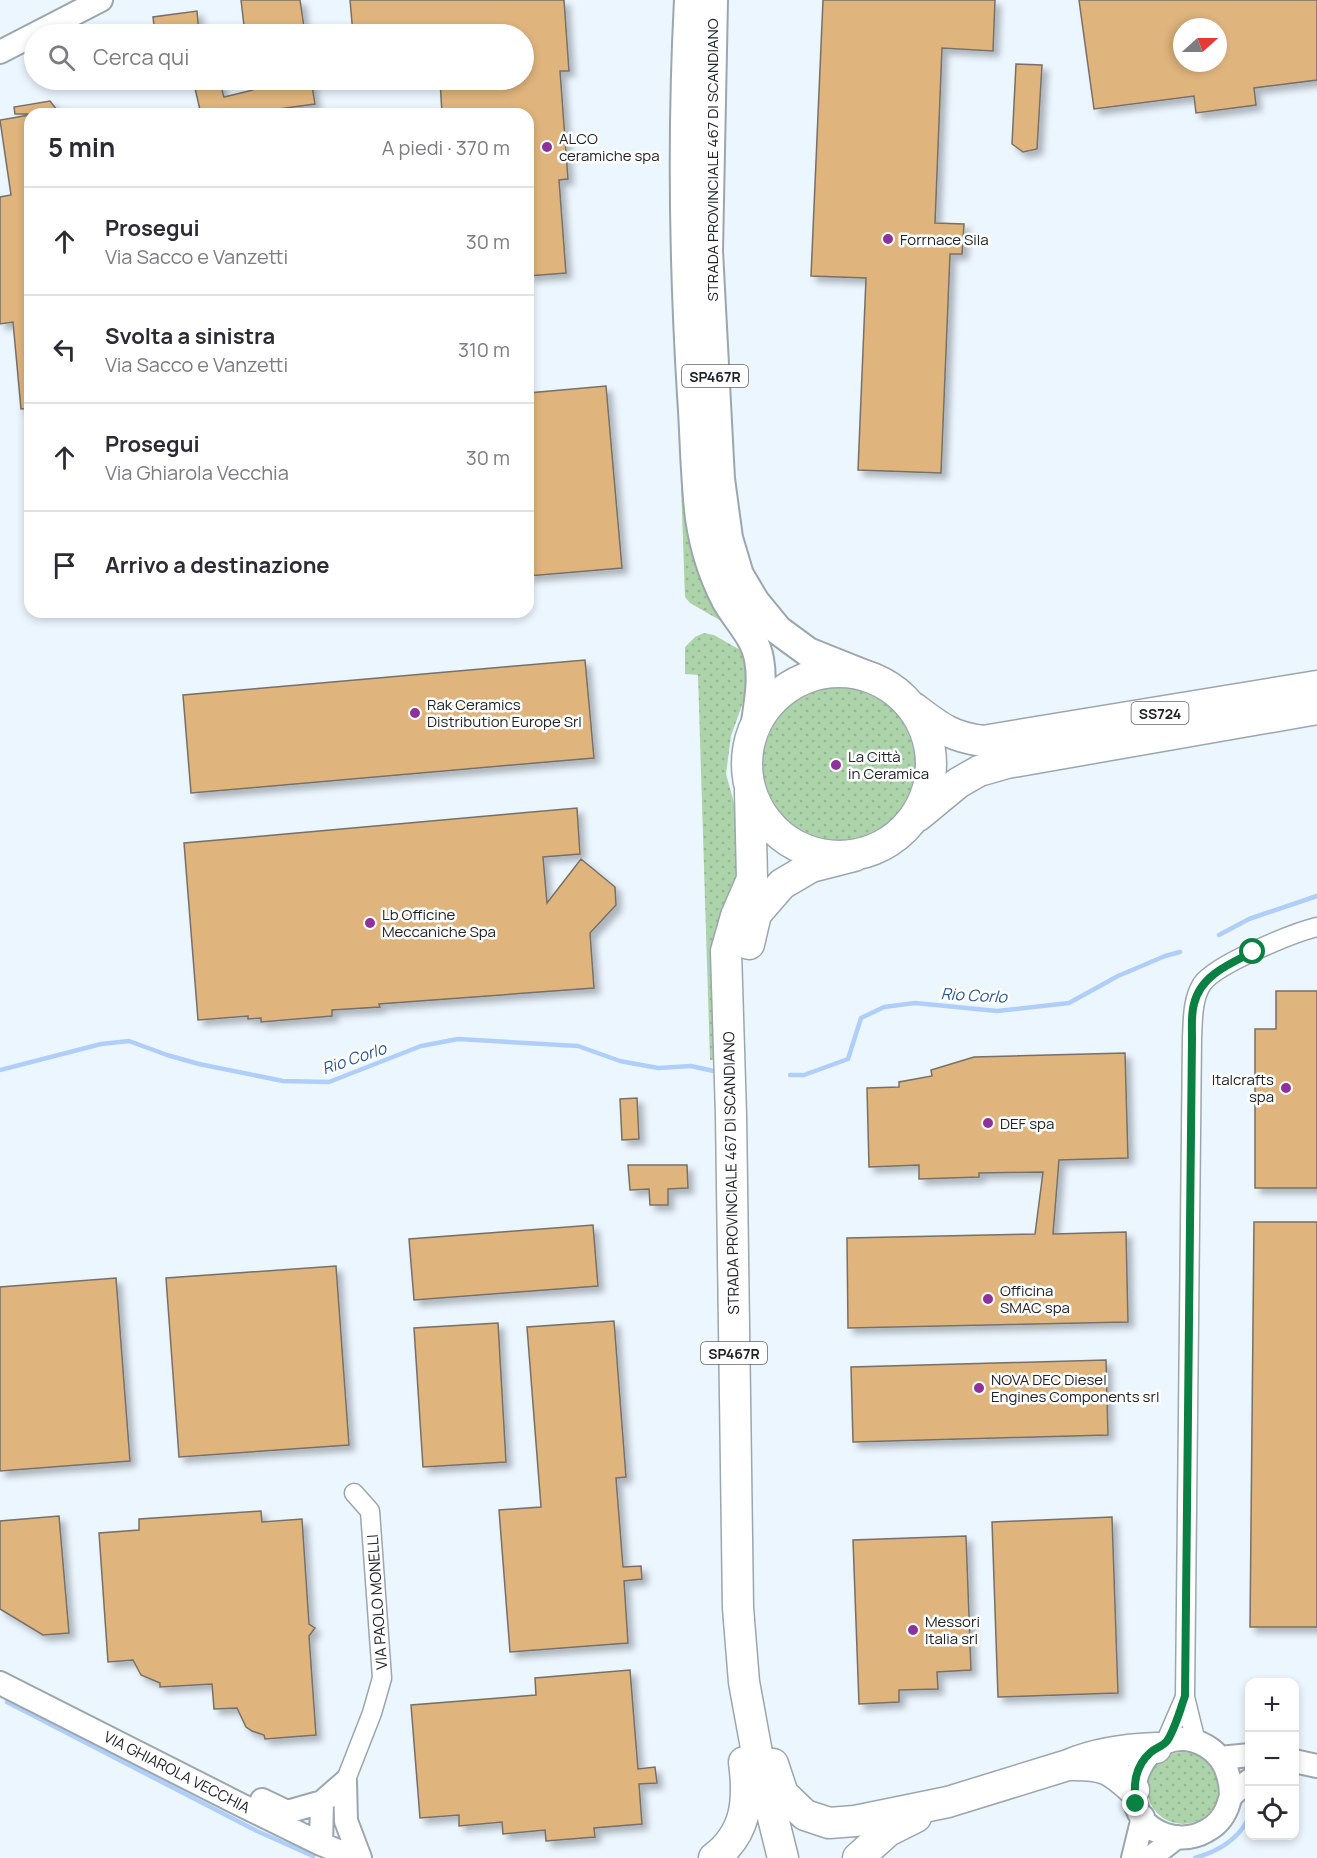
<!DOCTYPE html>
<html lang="it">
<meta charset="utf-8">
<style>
:root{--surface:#fff;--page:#f7f7f7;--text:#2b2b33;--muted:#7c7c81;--line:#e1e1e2}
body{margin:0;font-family:Manrope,sans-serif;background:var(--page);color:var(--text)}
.controls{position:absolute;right:18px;bottom:18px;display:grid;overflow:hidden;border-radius:12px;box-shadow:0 3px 9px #0003}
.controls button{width:54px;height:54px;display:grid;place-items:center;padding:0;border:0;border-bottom:2px solid var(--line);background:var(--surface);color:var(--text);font:30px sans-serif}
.compass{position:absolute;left:1173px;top:18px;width:54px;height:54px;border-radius:50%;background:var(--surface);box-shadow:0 3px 9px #0003;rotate:69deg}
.stop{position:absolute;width:18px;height:18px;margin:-14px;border:4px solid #0b8043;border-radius:50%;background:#fff}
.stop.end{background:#0b8043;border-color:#fff;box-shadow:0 2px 6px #0008}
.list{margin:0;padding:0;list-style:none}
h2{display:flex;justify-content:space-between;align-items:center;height:78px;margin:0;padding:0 24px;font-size:26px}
h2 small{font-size:20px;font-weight:400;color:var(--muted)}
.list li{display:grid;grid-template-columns:39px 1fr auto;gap:18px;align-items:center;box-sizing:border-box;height:108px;padding:0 24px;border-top:2px solid var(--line)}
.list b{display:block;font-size:22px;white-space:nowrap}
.list p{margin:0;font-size:20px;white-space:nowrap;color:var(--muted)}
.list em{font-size:20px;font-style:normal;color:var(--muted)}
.icon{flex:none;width:33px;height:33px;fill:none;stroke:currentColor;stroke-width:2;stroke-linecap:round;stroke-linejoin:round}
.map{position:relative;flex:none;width:1317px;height:1858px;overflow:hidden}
.search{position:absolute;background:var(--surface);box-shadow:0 3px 9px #0003;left:24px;top:24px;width:510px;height:66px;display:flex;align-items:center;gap:15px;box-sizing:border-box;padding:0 21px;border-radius:33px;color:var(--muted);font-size:22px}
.panel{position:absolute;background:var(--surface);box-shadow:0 3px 9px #0003;left:24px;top:108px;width:510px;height:510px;border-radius:18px}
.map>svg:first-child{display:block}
</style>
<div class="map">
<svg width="1317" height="1858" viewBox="0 0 1317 1858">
<defs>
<pattern id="grass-dots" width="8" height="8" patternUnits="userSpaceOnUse" patternTransform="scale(1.5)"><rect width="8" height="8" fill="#acd3a9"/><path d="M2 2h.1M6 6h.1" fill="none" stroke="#94b591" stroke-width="1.8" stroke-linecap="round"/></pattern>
<filter id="shadow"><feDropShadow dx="5.5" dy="5.5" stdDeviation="3" flood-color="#0004"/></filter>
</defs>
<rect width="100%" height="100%" fill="#ecf6ff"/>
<!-- grass -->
<path fill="url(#grass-dots)" d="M681,484H685L723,622L690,603L685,597Z
M704,633L714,635L742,651L746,659L747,691L731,736L726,774L741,828L742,844L722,1059L710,1060L698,675L685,674V647L695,637Z
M756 765a82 82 0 1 1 164 0a82 82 0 1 1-164 0Z
M1147 1788a36 36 0 1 1 72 0a36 36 0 1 1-72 0Z"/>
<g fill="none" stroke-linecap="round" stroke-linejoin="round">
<!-- stream -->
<path stroke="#b0cefa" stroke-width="4.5" d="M1219,935L1249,919L1317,896
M0,1070L101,1044L129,1041L167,1055L199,1064L283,1081L329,1082L421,1046L458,1039L578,1046L620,1061L658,1068L691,1066L718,1072
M790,1075H804L848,1059L861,1018L884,1007L915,1003L997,1011L1069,1003L1118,976L1165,956L1180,952
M7,1702L257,1831L313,1856
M1195,1858C1219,1851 1241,1839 1250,1814"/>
</g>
<!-- building -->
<path fill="#dfb47d" stroke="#777068" stroke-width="1.5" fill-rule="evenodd" filter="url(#shadow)" d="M241,0H300L305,34H245Z
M350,0H564L569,71H560L568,179L559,180L566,273L528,276V114H442L440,80H524V34H353Z
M823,0H995L993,51L942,48L935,223L964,224L962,254H950L941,473L858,470L866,278L811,276Z
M1079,0H1317V80L1254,88L1256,105L1196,113L1194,96L1094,109ZM1182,27H1218V63H1182Z
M197,11L199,34H155L153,17Z
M1016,64L1042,65L1037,149L1023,152L1012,144Z
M193,80H219L224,97L253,90L252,80H311L315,104L242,114H201Z
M50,101L60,114H15L14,107Z
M30,115V408L21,409L13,322L0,324V197L11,195L0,120Z
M606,386L622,568L528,576V393Z
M585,660L594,758L191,793L183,695Z
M577,808L580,854L543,857L547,903L581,859L615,887L616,905L590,933L594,988L379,1004L380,1007L332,1010V1016L261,1022V1018L248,1019V1016L198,1020L184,843Z
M1276,991H1317V1188H1255V1029H1276Z
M1125,1053L1128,1158L1059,1160L1053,1234L1126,1232L1128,1322L848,1328L847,1238L1035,1234L1043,1172L979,1173V1177L919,1179V1165L869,1167L867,1088L899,1087V1082L932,1076L931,1070L974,1057Z
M637,1098L639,1139L622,1140L620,1099Z
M628,1165H687L688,1188L668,1189V1205H650L649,1189L630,1190Z
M1254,1222H1317V1627H1250Z
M593,1225L598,1286L414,1300L409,1239Z
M336,1266L349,1445L179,1457L166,1278Z
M116,1278L130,1461L0,1471V1287Z
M614,1321L626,1477L616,1478L623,1567L641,1566L642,1579L624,1581L628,1643L510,1652L499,1510L541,1507L527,1327Z
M498,1323L506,1462L423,1467L414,1328Z
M1106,1360L1108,1435L853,1442L851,1367Z
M261,1511L262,1522L302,1519L309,1624L315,1628L309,1636L316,1735L265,1739L264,1735L252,1731L246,1727L237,1708L214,1709L212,1684L160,1687V1683L141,1675L133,1660L108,1662L99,1533L139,1530V1519Z
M59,1516L69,1633L43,1635L0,1609V1521Z
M1112,1517L1118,1693L998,1697L992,1522Z
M966,1536L971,1670L937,1672L938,1689L899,1690V1702L859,1704L853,1540Z
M630,1670L638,1769L655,1767L657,1783L639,1784L642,1824L594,1828L595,1837L546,1841L545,1830L503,1834L502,1822L459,1826V1815L420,1818L411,1705L536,1695L535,1678Z"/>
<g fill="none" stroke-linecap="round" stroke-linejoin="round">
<defs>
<path id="minor" d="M1196,1742L1185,1697L1192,1038C1193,1020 1192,1000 1202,984C1216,964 1293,933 1317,927
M1165,1743L1185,1697
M345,1782L372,1713L382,1678L370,1511L354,1493"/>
<path id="tertiary" d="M0,52L101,0
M0,1683L241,1805L321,1844L355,1858
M1220,1758L1250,1755
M1294,1761L1317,1766
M345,1782L346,1821L360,1858
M1231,1797C1231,1776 1225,1757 1206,1746C1145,1712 1102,1814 1166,1835C1180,1839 1194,1838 1206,1831C1216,1826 1223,1818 1227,1808C1229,1804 1229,1799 1232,1795C1237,1790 1244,1785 1250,1780
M262,1800L287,1812L322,1802L345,1782
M321,1844L322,1802
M1133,1858L1143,1817
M1150,1858L1177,1837"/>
<path id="primary" d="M689,0C682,132 684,264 692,395C695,436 695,478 700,518C704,546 713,575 726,600C737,620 755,636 759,659C763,680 759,701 756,722
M713,0L708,251L720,479L728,538L739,575L755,602L778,630L808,652L873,678"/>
<path id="trunk" d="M747 764a92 92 0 1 1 184 0a92 92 0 1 1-184 0Z
M914,708C939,727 951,737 983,741L1317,686
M750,791L752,879L736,916L726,951L731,1115L738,1608L744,1682L757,1753L783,1858
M918,816L958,783L979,771L1007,763L1317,709
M749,944L756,914L782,884L811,867L854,856
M773,1764L783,1794L805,1815L829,1823L855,1821L948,1802L1068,1765C1096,1753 1125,1749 1156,1748
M1074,1765C1105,1765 1111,1769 1134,1790
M714,1858C747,1833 749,1800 744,1762
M858,1858L888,1831L916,1817"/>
</defs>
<!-- minor casing -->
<use href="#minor" stroke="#9ca6ad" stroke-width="21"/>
<!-- tertiary casing -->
<use href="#tertiary" stroke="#9ca6ad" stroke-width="26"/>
<!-- primary casing -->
<use href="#primary" stroke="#9ca6ad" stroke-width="32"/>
<!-- trunk casing -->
<use href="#trunk" stroke="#9ca6ad" stroke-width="33"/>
<!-- minor -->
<use href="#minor" stroke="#fff" stroke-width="18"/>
<!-- tertiary -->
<use href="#tertiary" stroke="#fff" stroke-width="22"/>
<!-- primary -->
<use href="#primary" stroke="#fff" stroke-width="28"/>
<!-- trunk -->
<use href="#trunk" stroke="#fff" stroke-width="30"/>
</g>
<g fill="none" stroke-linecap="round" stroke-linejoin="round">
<!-- route -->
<path stroke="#0b8043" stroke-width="8" d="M1136,1804C1133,1784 1135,1766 1151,1752C1156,1748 1163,1746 1167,1741C1175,1729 1180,1710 1185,1696L1192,1038C1192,1027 1191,1014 1194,1004C1200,976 1229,964 1253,952"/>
</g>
<!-- markers -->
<g fill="#8d319b" stroke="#fff" stroke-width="2">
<circle cx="547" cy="147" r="6"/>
<circle cx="888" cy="239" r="6"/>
<circle cx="415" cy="713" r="6"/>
<circle cx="836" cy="765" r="6"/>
<circle cx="370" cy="923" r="6"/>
<circle cx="1286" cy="1088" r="6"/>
<circle cx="988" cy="1123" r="6"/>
<circle cx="988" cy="1299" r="6"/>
<circle cx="979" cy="1388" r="6"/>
<circle cx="913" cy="1630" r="6"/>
</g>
<g text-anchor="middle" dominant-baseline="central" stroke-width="5" stroke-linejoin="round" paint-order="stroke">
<!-- shield labels -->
<g fill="#fff" stroke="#636668" stroke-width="1.5">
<rect x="682" y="365" width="66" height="22" rx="4.5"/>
<rect x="1131.5" y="702" width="57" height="22" rx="4.5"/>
<rect x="701" y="1342" width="66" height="22" rx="4.5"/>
</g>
<g font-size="14" font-weight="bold" fill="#202427">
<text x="715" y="376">SP467R</text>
<text x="1160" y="713">SS724</text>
<text x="734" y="1353">SP467R</text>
</g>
<!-- poi labels -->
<g font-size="15" fill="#202427" stroke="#fff" text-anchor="start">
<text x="559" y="138">ALCO<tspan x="559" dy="17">ceramiche spa</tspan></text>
<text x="900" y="239">Forrnace Sila</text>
<text x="427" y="704">Rak Ceramics<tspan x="427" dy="17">Distribution Europe Srl</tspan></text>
<text x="848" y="756">La Città<tspan x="848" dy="17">in Ceramica</tspan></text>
<text x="382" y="914">Lb Officine<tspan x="382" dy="17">Meccaniche Spa</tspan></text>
<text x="1274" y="1079" text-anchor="end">Italcrafts<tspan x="1274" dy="17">spa</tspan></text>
<text x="1000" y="1123">DEF spa</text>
<text x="1000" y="1290">Officina<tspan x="1000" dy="17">SMAC spa</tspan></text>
<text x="991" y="1379">NOVA DEC Diesel<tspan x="991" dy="17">Engines Components srl</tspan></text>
<text x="925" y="1621">Messori<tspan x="925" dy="17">Italia srl</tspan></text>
</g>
<!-- street labels -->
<g font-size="15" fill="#202427" stroke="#fff">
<text transform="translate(712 160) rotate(-90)">STRADA PROVINCIALE 467 DI SCANDIANO</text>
<text transform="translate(731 1173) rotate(-91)">STRADA PROVINCIALE 467 DI SCANDIANO</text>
<text transform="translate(377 1602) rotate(-94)">VIA PAOLO MONELLI</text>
<text transform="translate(177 1772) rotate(27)">VIA GHIAROLA VECCHIA</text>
</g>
<!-- water labels -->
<g font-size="16" font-style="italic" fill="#2a5697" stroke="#fff">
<text transform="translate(974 995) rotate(3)">Rio Corlo</text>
<text transform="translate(354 1058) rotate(-19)">Rio Corlo</text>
</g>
</g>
</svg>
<div class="controls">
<button>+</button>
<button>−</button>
<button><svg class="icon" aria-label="locate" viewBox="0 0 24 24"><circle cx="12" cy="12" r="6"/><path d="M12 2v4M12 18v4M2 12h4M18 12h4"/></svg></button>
</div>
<svg class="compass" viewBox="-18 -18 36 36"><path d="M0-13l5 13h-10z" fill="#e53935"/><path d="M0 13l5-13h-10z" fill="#7c7c81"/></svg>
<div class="stop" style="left:1253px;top:952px"></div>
<div class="stop end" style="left:1136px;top:1804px"></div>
<div class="search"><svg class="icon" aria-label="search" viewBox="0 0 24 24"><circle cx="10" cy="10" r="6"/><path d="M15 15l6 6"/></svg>Cerca qui</div>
<section class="panel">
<h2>5 min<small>A piedi · 370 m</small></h2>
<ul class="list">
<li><svg class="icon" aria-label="ahead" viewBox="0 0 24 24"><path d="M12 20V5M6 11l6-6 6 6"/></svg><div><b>Prosegui</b><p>Via Sacco e Vanzetti</p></div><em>30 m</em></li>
<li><svg class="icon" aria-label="left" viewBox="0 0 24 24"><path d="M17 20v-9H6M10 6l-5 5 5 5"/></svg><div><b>Svolta a sinistra</b><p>Via Sacco e Vanzetti</p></div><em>310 m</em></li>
<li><svg class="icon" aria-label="ahead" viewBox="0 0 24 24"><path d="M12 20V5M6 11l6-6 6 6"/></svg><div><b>Prosegui</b><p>Via Ghiarola Vecchia</p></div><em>30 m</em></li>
<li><svg class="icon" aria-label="arrive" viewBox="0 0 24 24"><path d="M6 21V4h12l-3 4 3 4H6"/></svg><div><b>Arrivo a destinazione</b></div></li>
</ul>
</section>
</div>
